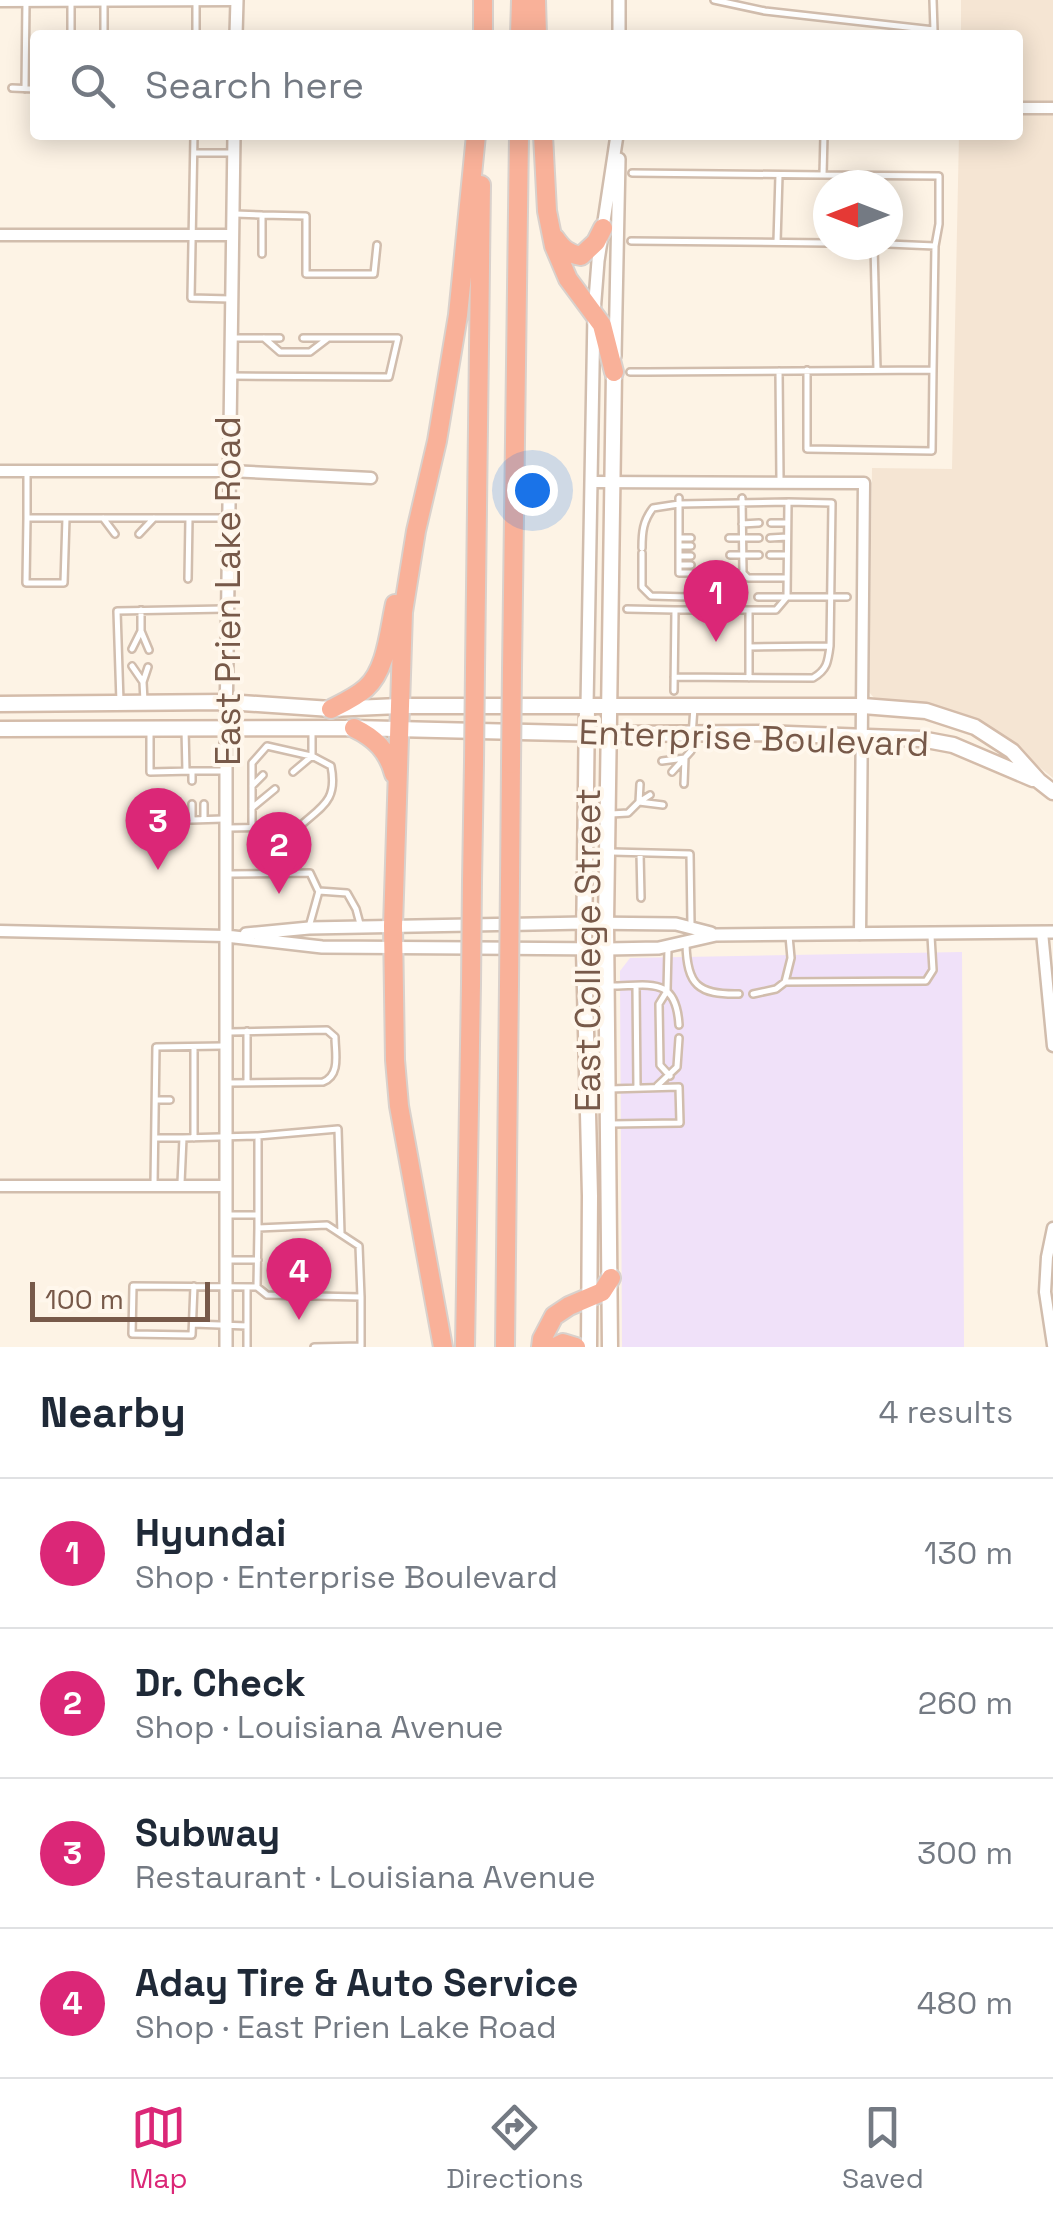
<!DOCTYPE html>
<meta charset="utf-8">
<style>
:root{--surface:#fff;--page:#f6f6f7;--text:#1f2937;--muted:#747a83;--line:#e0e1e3;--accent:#db2777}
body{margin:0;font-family:"Space Grotesk",sans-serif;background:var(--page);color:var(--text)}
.compass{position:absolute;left:813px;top:170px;width:90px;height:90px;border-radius:50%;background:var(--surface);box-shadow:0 5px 25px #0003;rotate:270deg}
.scale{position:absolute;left:30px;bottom:25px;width:180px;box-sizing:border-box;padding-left:10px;border:5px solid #775949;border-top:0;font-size:28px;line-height:35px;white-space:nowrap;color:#775949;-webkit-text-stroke:8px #fff7ec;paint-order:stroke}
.you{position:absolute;left:532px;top:490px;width:35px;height:35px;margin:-25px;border:8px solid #fff;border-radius:50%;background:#1a73e8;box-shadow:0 0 0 15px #1a73e833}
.badge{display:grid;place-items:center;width:65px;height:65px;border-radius:50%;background:var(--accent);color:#fff;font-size:32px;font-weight:700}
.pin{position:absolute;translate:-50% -82px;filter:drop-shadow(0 2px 5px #0008)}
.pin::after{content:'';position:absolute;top:52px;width:35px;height:30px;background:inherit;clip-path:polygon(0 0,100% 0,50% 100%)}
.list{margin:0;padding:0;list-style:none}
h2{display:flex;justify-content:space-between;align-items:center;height:130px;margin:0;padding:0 40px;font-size:42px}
h2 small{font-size:32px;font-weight:400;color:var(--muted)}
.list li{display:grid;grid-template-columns:65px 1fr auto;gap:30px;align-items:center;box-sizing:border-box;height:150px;padding:0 40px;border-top:2px solid var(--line)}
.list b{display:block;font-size:38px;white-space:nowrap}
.list p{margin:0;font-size:32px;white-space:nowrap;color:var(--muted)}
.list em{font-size:32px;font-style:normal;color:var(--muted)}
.icon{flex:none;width:55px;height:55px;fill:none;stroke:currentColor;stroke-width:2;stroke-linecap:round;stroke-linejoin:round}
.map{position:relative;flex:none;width:1053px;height:1347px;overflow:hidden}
.search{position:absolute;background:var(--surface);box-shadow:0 5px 25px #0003;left:30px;right:30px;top:30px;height:110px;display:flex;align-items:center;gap:25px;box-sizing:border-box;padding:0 35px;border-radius:10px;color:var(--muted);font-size:38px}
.sheet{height:730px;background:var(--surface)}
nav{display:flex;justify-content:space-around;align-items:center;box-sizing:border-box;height:140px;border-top:2px solid var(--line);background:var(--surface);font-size:28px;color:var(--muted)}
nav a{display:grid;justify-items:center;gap:5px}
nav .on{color:var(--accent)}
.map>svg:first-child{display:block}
</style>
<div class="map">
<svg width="1053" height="1347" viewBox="0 0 1053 1347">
<rect width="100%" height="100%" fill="#fdf3e5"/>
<!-- residential -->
<path fill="#f5e5d3" d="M961,0H1053V778L1006,740L978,723L930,705L875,699L869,692L872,468L952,469L959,135H1018V35H961Z"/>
<!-- education -->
<path fill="#f0e1f9" d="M962,952L964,1347H622L620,971L630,958Z"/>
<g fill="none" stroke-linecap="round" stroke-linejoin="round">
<defs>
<path id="service" d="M714,0L765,11L934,30V35
M933,0L934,30
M71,3V35
M104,35V1
M196,35V3
M12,88L35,89
M25,89L26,1
M194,135L191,298L230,299
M194,153H230
M632,173L823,175L824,135
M823,175L939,176V224L935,246
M235,214L262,215
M631,241L828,243
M777,242L779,175
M888,244L935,246L933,370
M874,245L877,370
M262,254V215L306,216V274H374L377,245
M233,338H280
M264,338L280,352H310L327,339
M779,371L780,480
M630,372H647C743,371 838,370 933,370L932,451L807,449V370
M231,376L389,377L398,338H303
M27,473V518H225
M679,498V573H691
M742,498L743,573
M27,518L26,583H64L66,518
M103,518L115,534
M771,523H787
M742,524L759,523
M139,534L154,518
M679,538H691
M729,538H759
M770,538L787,537
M679,546H691
M642,548C642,532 643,521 653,508L679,504L788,502L787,597L776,610H675
M642,553V587L651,596L688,597
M730,555H759
M770,555H787
M679,556H691
M679,565H691
M729,573H743L748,578H787
M188,579L189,518
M758,597H847
M627,609L675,610L674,691
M141,610V631L149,650
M749,611V678
M749,647L830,646
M132,649L141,631
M132,666L143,682
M674,677L813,678C827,670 828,662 830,646L832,503L788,502
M144,701L143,682L148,667
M120,702L117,611L225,609
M185,729L186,771
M150,732V772L192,771
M662,761L685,758L684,784
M293,772L312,756
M672,772L691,751L694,707
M192,781V771H224
M640,784L639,802L663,805
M252,786L263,775
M175,804V820H192
M192,804V820L223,819
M204,804V819
M252,808L275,789
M611,814L628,813L639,802L650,795
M229,828L299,827C322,806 338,801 331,766L312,756V729
M252,828V763L267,746L311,756
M612,852L690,854L691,925
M640,853L641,898
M229,874L310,873L318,890
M309,927L319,891L347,893L356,909L360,924
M686,944C687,985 698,995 739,994
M668,948L667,991L659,1004L660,1065L670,1076
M785,982L926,981L933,970L931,936
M610,986C649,986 676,975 679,1025
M636,986L637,1088
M753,994L776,989L785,982L791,958L789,936
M229,1083L323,1082C341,1075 335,1053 335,1037L327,1030L229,1032
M247,1083V1031
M657,1086L677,1067L679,1038
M609,1089L679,1087L680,1123L611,1124
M156,1100H170
M258,1136L338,1129L341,1234
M156,1138H183L181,1183
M183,1138L258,1136V1228
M194,1138V1047
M154,1184L156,1047L223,1046
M226,1215H258
M226,1260H258
M194,1286L192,1335L132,1334L133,1286L257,1287L267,1295L361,1297L359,1246L327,1225L258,1228L257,1287
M247,1287V1347
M193,1324L247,1326
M314,1347L361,1346V1297"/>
<path id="minor" d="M0,1L237,0
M1018,108H1053
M0,235H231
M0,471H229L371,478
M591,482L864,483L860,934
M0,931L226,936
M1042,932L1053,1046
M0,1186H226
M1053,1228L1047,1257L1045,1292L1053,1345"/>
<path id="tertiary" d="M236,35L237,0
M619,35V0
M615,356L619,159
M587,706L594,313L598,261L617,135
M246,934L309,928L585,923L676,924L711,933
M226,936L322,947L607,949L659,948L716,935L1053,932
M226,1347V728L234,135"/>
<path id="secondary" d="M0,704L227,702L331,709L399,706H863L926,711L975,727L1012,751L1039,781L1053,792
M587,706L584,948L590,1196L589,1347
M0,729L354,728L609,734L760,733L921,739L953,745L1033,779
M610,1347L606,923L614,372"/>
<path id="motorway" d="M536,0L537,35
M483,35V0
M520,35L521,0
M543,135L547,211L554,246L568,279L602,325L614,372
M555,238C562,248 568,254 581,256L596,242L603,228
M475,669L481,185
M512,669L519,135
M331,709C343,703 356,697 366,688C387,669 389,630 395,604
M354,728C375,738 388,751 394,774
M472,881L474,762
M510,881L511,764
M443,1347L399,1106L395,1060L393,926L403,612L416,531L437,441L458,315L476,135
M465,1347L471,984
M505,1347L509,984
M541,1347L542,1339L554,1316L569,1306L602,1292L611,1278
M555,1347L563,1343L576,1347"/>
</defs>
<!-- service casing -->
<use href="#service" stroke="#d1bdad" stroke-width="10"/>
<!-- minor casing -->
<use href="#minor" stroke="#d1bdad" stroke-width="15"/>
<!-- tertiary casing -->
<use href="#tertiary" stroke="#d1bdad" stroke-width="16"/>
<!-- secondary casing -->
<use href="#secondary" stroke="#d4bcaa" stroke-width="19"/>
<!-- motorway casing -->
<use href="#motorway" stroke="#d9d1cc" stroke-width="22"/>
<!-- service -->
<use href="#service" stroke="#fff" stroke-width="5"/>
<!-- minor -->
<use href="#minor" stroke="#fff" stroke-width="10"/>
<!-- tertiary -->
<use href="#tertiary" stroke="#fff" stroke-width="11"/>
<!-- secondary -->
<use href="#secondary" stroke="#fff" stroke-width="14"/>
<!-- motorway -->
<use href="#motorway" stroke="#f9b199" stroke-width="18"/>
<defs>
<path id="motorway-bridge" d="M474,762L475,669
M511,764L512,669
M471,984L472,881
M509,984L510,881"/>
</defs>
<!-- motorway-bridge casing -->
<use href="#motorway-bridge" stroke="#d9d1cc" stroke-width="22" stroke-linecap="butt"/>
<!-- motorway-bridge -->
<use href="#motorway-bridge" stroke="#f9b199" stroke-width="18"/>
</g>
<g text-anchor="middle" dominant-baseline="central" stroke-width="8" stroke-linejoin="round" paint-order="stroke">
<!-- street labels -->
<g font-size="35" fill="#775949" stroke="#fff7ec">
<text transform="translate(228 591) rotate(-90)">East Prien Lake Road</text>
<text transform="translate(754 738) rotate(2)">Enterprise Boulevard</text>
<text transform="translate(588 950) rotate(-90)">East College Street</text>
</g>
</g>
</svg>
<svg class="compass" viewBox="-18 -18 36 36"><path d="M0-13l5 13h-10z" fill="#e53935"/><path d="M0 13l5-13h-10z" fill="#747a83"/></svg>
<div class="scale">100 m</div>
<div class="you"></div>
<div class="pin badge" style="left:716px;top:642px">1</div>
<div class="pin badge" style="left:279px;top:894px">2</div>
<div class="pin badge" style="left:158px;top:870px">3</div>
<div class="pin badge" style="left:299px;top:1320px">4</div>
<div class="search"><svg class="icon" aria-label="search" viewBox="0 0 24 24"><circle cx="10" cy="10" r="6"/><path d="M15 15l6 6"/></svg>Search here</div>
</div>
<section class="sheet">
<h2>Nearby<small>4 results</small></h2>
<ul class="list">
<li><span class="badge">1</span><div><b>Hyundai</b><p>Shop · Enterprise Boulevard</p></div><em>130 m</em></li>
<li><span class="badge">2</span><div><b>Dr. Check</b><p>Shop · Louisiana Avenue</p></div><em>260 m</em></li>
<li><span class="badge">3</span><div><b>Subway</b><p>Restaurant · Louisiana Avenue</p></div><em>300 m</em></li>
<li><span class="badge">4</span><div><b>Aday Tire &amp; Auto Service</b><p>Shop · East Prien Lake Road</p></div><em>480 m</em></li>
</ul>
</section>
<nav>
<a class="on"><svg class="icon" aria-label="map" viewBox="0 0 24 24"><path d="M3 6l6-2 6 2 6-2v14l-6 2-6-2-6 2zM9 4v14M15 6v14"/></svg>Map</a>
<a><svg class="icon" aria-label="directions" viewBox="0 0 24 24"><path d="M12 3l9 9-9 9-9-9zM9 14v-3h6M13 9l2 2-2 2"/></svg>Directions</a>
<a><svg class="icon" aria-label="saved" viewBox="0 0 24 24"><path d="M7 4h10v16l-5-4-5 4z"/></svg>Saved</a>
</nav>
